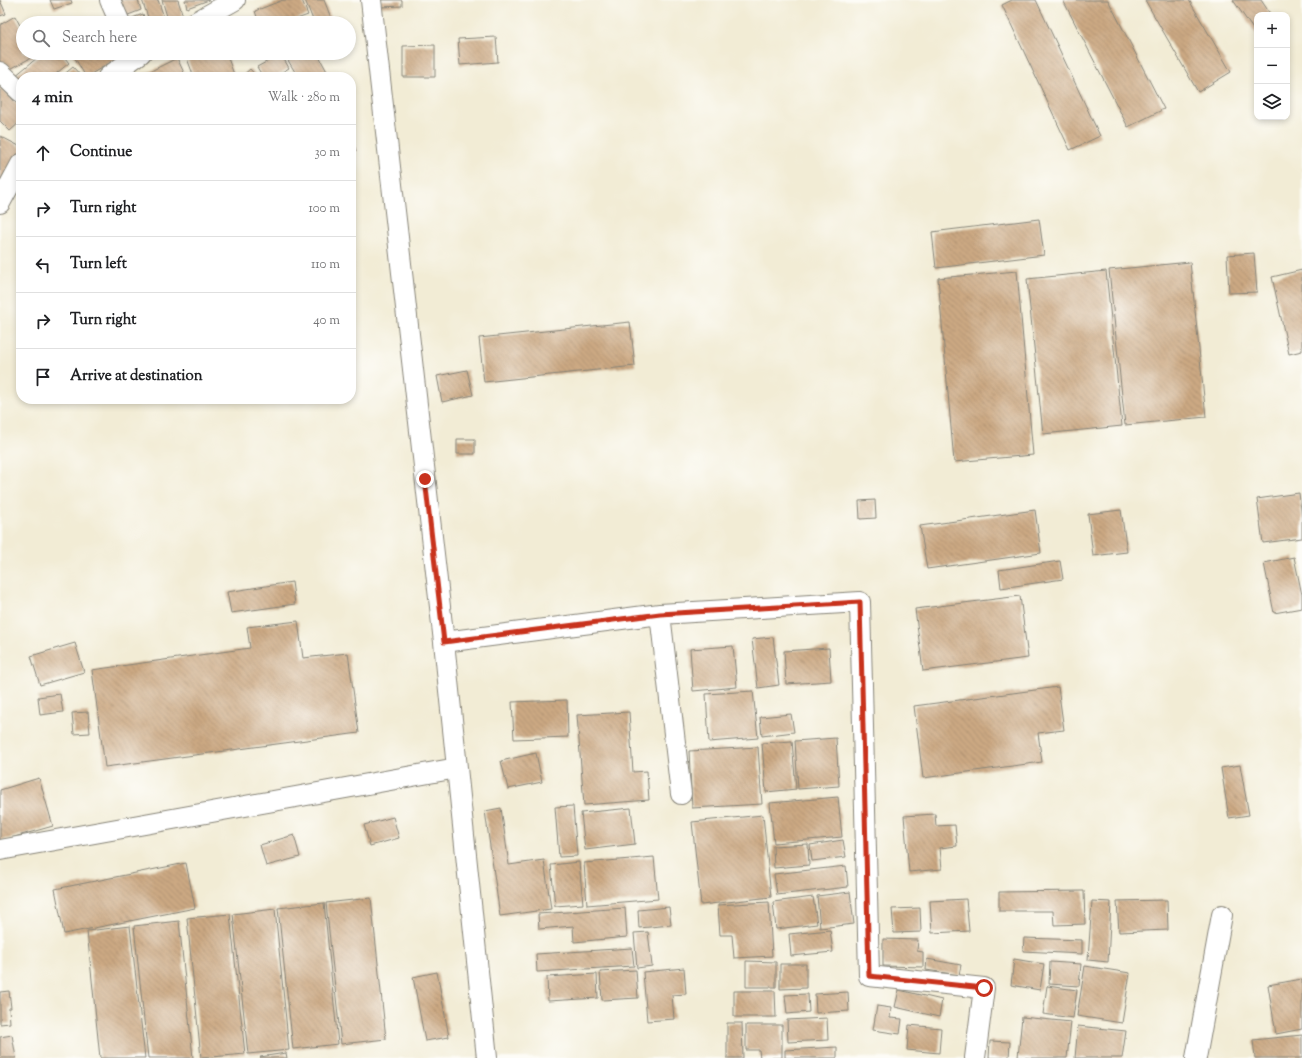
<!DOCTYPE html>
<meta charset="utf-8">
<style>
:root{--surface:#fff;--page:#f2f2f2;--text:#202124;--muted:#757577;--line:#e0e0e0}
body{margin:0;font-family:"Sorts Mill Goudy",serif;background:var(--page);color:var(--text)}
.controls{position:absolute;right:12px;top:12px;display:grid;overflow:hidden;border-radius:8px;box-shadow:0 2px 6px #0003}
.controls button{width:36px;height:36px;display:grid;place-items:center;padding:0;border:0;border-bottom:1px solid var(--line);background:var(--surface);color:var(--text);font:20px sans-serif}
.stop{position:absolute;width:12px;height:12px;margin:-9px;border:3px solid #c8321e;border-radius:50%;background:#fff}
.stop.end{background:#c8321e;border-color:#fff;box-shadow:0 1px 4px #0008}
.list{margin:0;padding:0;list-style:none}
h2{display:flex;justify-content:space-between;align-items:center;height:52px;margin:0;padding:0 16px;font-size:17px}
h2 small{font-size:13px;font-weight:400;color:var(--muted)}
.list li{display:grid;grid-template-columns:26px 1fr auto;gap:12px;align-items:center;box-sizing:border-box;height:56px;padding:0 16px;border-top:1px solid var(--line)}
.list b{display:block;font-size:15px;white-space:nowrap}
.list em{font-size:13px;font-style:normal;color:var(--muted)}
.icon{flex:none;width:22px;height:22px;fill:none;stroke:currentColor;stroke-width:2;stroke-linecap:round;stroke-linejoin:round}
.map{position:relative;flex:none;width:1302px;height:1058px;overflow:hidden}
.search{position:absolute;background:var(--surface);box-shadow:0 2px 6px #0003;left:16px;top:16px;width:340px;height:44px;display:flex;align-items:center;gap:10px;box-sizing:border-box;padding:0 14px;border-radius:22px;color:var(--muted);font-size:15px}
.panel{position:absolute;background:var(--surface);box-shadow:0 2px 6px #0003;left:16px;top:72px;width:340px;height:332px;border-radius:16px}
.map>svg:first-child{display:block}
</style>
<div class="map">
<svg width="1302" height="1058" viewBox="0 0 1302 1058">
<defs>
<pattern id="building-back-hatch" width="6" height="6" patternUnits="userSpaceOnUse"><rect width="6" height="6" fill="#cca983"/><path d="M-1 5l2 2M0 0l6 6M5-1l2 2" fill="none" stroke="#a5896a"/></pattern>
</defs>
<rect width="100%" height="100%" fill="#fdfcf7"/>
<filter id="ink" filterUnits="userSpaceOnUse"><feTurbulence type="fractalNoise" baseFrequency=".025" numOctaves="2"/><feDisplacementMap in="SourceGraphic" scale="8" xChannelSelector="R" yChannelSelector="G"/><feConvolveMatrix kernelMatrix="1 2 1 2 8 2 1 2 1" color-interpolation-filters="sRGB"/></filter>
<filter id="wash" filterUnits="userSpaceOnUse"><feTurbulence type="fractalNoise" baseFrequency=".012" numOctaves="4" result="noise"/><feDisplacementMap in="SourceGraphic" scale="16" xChannelSelector="R" yChannelSelector="G"/><feGaussianBlur stdDeviation="0.9" result="paint"/><feColorMatrix in="noise" values="0 0 0 0 0 0 0 0 0 0 0 0 0 0 0 0 0 1.4 0 .05"/><feComposite in="paint" operator="in"/></filter>
<g filter="url(#wash)">
<rect width="100%" height="100%" fill="#f2ecd5"/>
<g id="blocks">
<!-- building -->
<path fill="url(#building-back-hatch)" d="M0,0L6,14L0,16Z
M50,0H71L72,3L54,9Z
M117,0H138L141,10L123,17Z
M142,0H158L166,23H150Z
M162,0H178L185,23H169Z
M185,0H209L187,8Z
M283,0H302L308,15L286,23H259L255,11Z
M305,0H324L333,23H305L313,20Z
M380,0H402V6L381,7Z
M1012,0H1036L1100,136L1070,150L1002,5Z
M1063,0H1108L1164,109L1128,127Z
M1145,0H1189L1231,72L1198,92Z
M1233,0H1261L1271,15H1257V35Z
M143,14L146,23H128L127,20Z
M15,16L23,31V53H35L36,55L3,73L0,67V25Z
M496,37L498,62L460,65L458,39Z
M435,45V77H403V46Z
M43,53H61L69,63L52,77H21V84L15,76Z
M72,53H124L125,54L86,77Z
M185,53H226L235,77H194Z
M293,53H317L330,77H298L286,57Z
M281,54L289,68L274,77H263L257,67Z
M177,58L186,77H139Z
M73,67L82,77H61Z
M250,69L257,77H241Z
M0,86L21,108V121L10,131L0,121Z
M0,136L21,147V157L0,185Z
M351,136L356,151L351,152Z
M1039,219L1044,255L936,268L932,232Z
M1254,253L1257,292L1229,293L1227,255Z
M1190,262L1206,417L1125,425L1109,270Z
M1302,270V351L1289,354L1272,277Z
M1017,271L1033,455L954,462L938,278Z
M1106,271L1122,426L1043,434L1027,279Z
M630,322L635,366L484,382L479,338Z
M467,370L473,395L442,402L437,376Z
M457,439H475V454H457Z
M1299,493L1302,518V538L1263,543L1257,499Z
M875,500L876,518L860,519L859,501Z
M1035,510L1041,553L927,569L920,526Z
M1121,510L1127,552L1093,556L1088,514Z
M1294,557L1302,595V608L1274,613L1264,563Z
M1060,561L1063,579L1001,588L999,570Z
M292,582L295,604L231,613L227,592Z
M1020,596L1028,658L923,671L915,609Z
M298,621L303,658L348,653L359,733L105,767L92,670L250,648L247,627Z
M773,637L779,685L758,688L752,639Z
M75,643L84,672L40,685L31,656Z
M733,646L737,687L693,691L690,649Z
M829,648L831,681L786,684L784,651Z
M1058,687L1064,730L1038,733L1042,762L923,778L914,706Z
M753,691L758,738L709,742L706,694Z
M60,694L63,712L40,715L38,697Z
M567,700L568,737L514,739L512,702Z
M88,712L90,733L74,734L72,713Z
M629,712L633,772L647,771L649,800L584,805L577,715Z
M791,714L794,732L762,736L760,717Z
M836,738L839,786L798,789L795,741Z
M792,741L796,789L766,792L762,743Z
M758,747L762,804L692,808L689,751Z
M536,753L542,782L508,789L501,761Z
M1240,765L1249,815L1229,818L1221,768Z
M39,778L53,826L0,841V790Z
M838,797L842,837L774,843L770,803Z
M573,806L577,856L559,857L555,807Z
M501,808L509,865L544,860L551,909L500,916L485,811Z
M631,808L635,844L585,850L581,813Z
M935,814L936,826L955,825L957,846L940,848L942,869L909,872L904,816Z
M763,815L771,897L701,905L692,822Z
M393,817L399,838L370,846L364,825Z
M294,835L300,857L266,866L260,845Z
M843,840L846,857L812,861L810,845Z
M808,844L809,865L774,868L773,846Z
M654,857L658,899L587,905L584,863Z
M579,862L583,904L555,906L551,865Z
M186,863L195,908L64,934L55,889Z
M846,866L848,887L777,895L774,874Z
M1084,891L1085,924L1054,925L1053,911H999V892Z
M850,892L854,924L820,928L817,896Z
M813,897L817,924L776,929L773,902Z
M371,898L386,1039L341,1044L326,903Z
M966,899L969,931L932,933L930,901Z
M1167,900L1168,930L1119,932L1117,901Z
M1092,901L1111,902L1108,962L1088,960Z
M769,902L772,956L734,958L732,935H720L718,905Z
M324,903L338,1044L293,1049L278,908Z
M669,907L671,925L639,928L638,910Z
M625,908L627,937L574,942L573,926L539,929L538,914Z
M920,908L921,932L894,933L892,909Z
M275,909L289,1050L248,1054L233,914Z
M230,914L245,1054L201,1058L187,918Z
M179,921L193,1058H148L134,926Z
M130,926L145,1058H100L87,931Z
M830,930L833,952L791,956L789,934Z
M648,932L652,966L637,968L634,933Z
M1024,938L1082,940V954L1023,951Z
M883,939L918,940L917,951L923,952V967L883,966Z
M632,948L634,966L537,972L536,954Z
M927,959L961,965L959,975L926,970Z
M1014,959L1044,964L1040,990L1011,985Z
M746,961L776,962V987H746Z
M1050,962L1081,964L1079,986L1049,984Z
M780,964H806V988L780,989Z
M1085,966L1130,973L1122,1023L1077,1016Z
M684,968L686,994L672,995L674,1019L647,1021L643,972Z
M636,970L638,998L602,1000L600,972Z
M437,972L449,1037L425,1041L413,977Z
M597,974L598,998L548,1001L547,977Z
M1302,979V1029L1276,1034L1268,985Z
M1047,986L1077,990L1073,1018L1043,1014Z
M899,990L942,1000L939,1017L895,1007Z
M9,991L11,1008H9L10,1023L0,1024V992Z
M734,991H775L776,1017H734Z
M848,992L849,1011L816,1013L815,994Z
M808,994L809,1012L787,1014L785,995Z
M877,1006L891,1008L890,1018L902,1019L900,1034L873,1030Z
M1022,1017L1071,1022L1067,1058H1031L1018,1057Z
M827,1018L828,1040L788,1042L787,1020Z
M727,1023H742L743,1058H727Z
M746,1025H782V1058H760L759,1050H746Z
M909,1025L941,1028L939,1053L907,1050Z
M1078,1026L1126,1031L1122,1058H1075Z
M12,1035L16,1058H0V1037Z
M1302,1035V1058H1255L1253,1040Z
M990,1041L1010,1042L1009,1058H989Z
M837,1047V1058H785V1050Z
M286,1053L287,1058H261L260,1057Z"/>
</g>
</g>
<g filter="url(#ink)">
<use href="#blocks" fill-opacity="0" stroke="#878478" stroke-width="1"/>
<g fill="none" stroke-linecap="round" stroke-linejoin="round">
<defs>
<path id="street" d="M110,0L120,23
M371,0L444,642L487,1058
M194,23L235,0
M0,72L21,92
M108,77L141,53
M0,203L21,164
M660,614L860,602L869,976L984,988L975,1058
M444,642L660,614L681,794
M0,850L457,768
M1196,1058L1222,915"/>
</defs>
<!-- street casing -->
<use href="#street" stroke="#878478" stroke-width="22"/>
<!-- street -->
<use href="#street" stroke="#fff" stroke-width="20"/>
</g>
</g>
<g fill="none" stroke-linecap="round" stroke-linejoin="round" filter="url(#ink)">
<!-- route -->
<path stroke="#c8321e" stroke-width="5" d="M425,479L444,642L660,614L860,602L869,976L984,988"/>
</g>
</svg>
<div class="controls">
<button>+</button>
<button>−</button>
<button><svg class="icon" aria-label="layers" viewBox="0 0 24 24"><path d="M12 4l9 5-9 5-9-5zM3 14l9 5 9-5"/></svg></button>
</div>
<div class="stop" style="left:984px;top:988px"></div>
<div class="stop end" style="left:425px;top:479px"></div>
<div class="search"><svg class="icon" aria-label="search" viewBox="0 0 24 24"><circle cx="10" cy="10" r="6"/><path d="M15 15l6 6"/></svg>Search here</div>
<section class="panel">
<h2>4 min<small>Walk · 280 m</small></h2>
<ul class="list">
<li><svg class="icon" aria-label="ahead" viewBox="0 0 24 24"><path d="M12 20V5M6 11l6-6 6 6"/></svg><div><b>Continue</b></div><em>30 m</em></li>
<li><svg class="icon" aria-label="right" viewBox="0 0 24 24"><path d="M7 20v-9h11M14 6l5 5-5 5"/></svg><div><b>Turn right</b></div><em>100 m</em></li>
<li><svg class="icon" aria-label="left" viewBox="0 0 24 24"><path d="M17 20v-9H6M10 6l-5 5 5 5"/></svg><div><b>Turn left</b></div><em>110 m</em></li>
<li><svg class="icon" aria-label="right" viewBox="0 0 24 24"><path d="M7 20v-9h11M14 6l5 5-5 5"/></svg><div><b>Turn right</b></div><em>40 m</em></li>
<li><svg class="icon" aria-label="arrive" viewBox="0 0 24 24"><path d="M6 21V4h12l-3 4 3 4H6"/></svg><div><b>Arrive at destination</b></div></li>
</ul>
</section>
</div>
